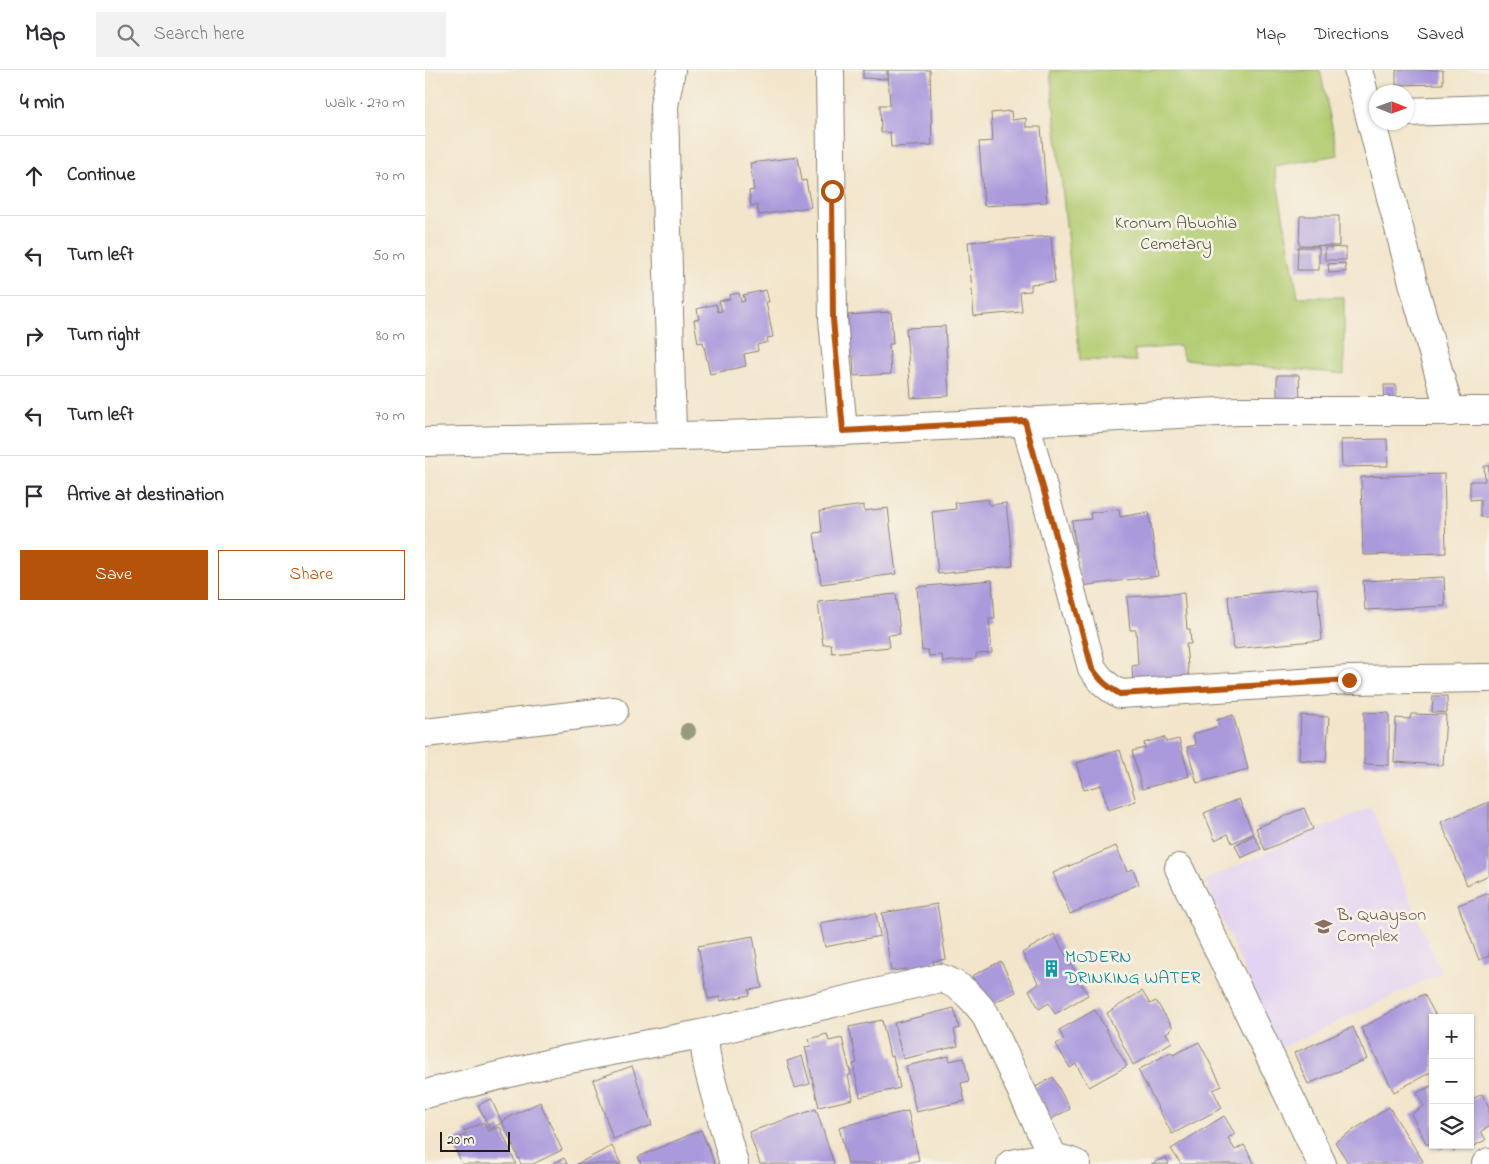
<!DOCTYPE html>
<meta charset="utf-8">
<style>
:root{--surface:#fff;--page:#f2f2f3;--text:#2b2b33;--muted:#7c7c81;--line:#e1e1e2;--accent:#b45309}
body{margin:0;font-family:"Indie Flower",sans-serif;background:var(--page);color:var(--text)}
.controls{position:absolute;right:15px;bottom:15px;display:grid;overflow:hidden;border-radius:0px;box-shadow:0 1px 4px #0004}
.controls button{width:45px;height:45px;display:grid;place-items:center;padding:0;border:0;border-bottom:1px solid var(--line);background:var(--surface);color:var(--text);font:25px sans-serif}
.compass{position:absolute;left:944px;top:15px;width:45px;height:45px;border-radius:50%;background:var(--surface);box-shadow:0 1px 4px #0004;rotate:91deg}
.scale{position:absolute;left:15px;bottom:12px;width:70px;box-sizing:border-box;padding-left:5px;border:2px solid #1c1c1c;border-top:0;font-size:14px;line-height:18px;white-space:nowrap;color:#1c1c1c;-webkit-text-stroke:4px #f7f3e8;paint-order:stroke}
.stop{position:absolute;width:15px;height:15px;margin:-11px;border:4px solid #b45309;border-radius:50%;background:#fff}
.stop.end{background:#b45309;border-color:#fff;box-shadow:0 1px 5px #0008}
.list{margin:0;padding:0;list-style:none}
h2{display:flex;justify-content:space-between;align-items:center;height:65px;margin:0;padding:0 20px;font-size:21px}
h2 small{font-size:16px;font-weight:400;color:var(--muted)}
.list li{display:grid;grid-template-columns:32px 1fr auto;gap:15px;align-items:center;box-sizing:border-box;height:80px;padding:0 20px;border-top:1px solid var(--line)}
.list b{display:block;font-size:19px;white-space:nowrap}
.list em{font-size:16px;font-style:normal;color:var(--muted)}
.actions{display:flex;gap:10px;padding:15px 20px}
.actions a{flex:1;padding:11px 0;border:1px solid var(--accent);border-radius:0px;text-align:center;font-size:18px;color:var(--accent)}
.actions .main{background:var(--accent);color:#fff}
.icon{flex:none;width:28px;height:28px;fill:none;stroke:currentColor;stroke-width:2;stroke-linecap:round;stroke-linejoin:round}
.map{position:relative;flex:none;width:1064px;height:1094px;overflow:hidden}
header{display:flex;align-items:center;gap:30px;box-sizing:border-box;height:70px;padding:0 25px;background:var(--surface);border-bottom:1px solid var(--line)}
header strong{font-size:24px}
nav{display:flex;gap:28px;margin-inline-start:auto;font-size:18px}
.search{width:350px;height:45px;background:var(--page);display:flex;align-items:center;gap:12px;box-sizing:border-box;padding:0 18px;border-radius:0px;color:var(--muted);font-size:19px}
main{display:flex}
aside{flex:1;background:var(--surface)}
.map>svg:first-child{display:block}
</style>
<header>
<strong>Map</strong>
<div class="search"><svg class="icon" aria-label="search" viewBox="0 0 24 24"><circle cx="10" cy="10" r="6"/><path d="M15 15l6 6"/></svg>Search here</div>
<nav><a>Map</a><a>Directions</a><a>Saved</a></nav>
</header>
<main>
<aside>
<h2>4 min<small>Walk · 270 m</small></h2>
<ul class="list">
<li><svg class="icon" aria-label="ahead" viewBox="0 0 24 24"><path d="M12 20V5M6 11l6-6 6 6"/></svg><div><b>Continue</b></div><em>70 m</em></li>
<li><svg class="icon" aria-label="left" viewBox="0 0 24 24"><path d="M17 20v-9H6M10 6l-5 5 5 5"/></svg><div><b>Turn left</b></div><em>50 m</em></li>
<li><svg class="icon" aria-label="right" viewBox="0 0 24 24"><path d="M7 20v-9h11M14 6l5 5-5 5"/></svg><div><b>Turn right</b></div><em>80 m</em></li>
<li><svg class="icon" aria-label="left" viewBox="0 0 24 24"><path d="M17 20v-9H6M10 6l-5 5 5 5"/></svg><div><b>Turn left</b></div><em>70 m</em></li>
<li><svg class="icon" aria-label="arrive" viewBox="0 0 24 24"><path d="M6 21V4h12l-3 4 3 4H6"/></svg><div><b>Arrive at destination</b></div></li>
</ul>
<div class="actions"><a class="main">Save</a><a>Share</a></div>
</aside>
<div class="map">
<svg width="1064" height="1094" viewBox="0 0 1064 1094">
<rect width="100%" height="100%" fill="#f7f3e8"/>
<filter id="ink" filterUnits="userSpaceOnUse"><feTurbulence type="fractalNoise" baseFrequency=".02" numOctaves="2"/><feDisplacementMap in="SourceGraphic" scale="10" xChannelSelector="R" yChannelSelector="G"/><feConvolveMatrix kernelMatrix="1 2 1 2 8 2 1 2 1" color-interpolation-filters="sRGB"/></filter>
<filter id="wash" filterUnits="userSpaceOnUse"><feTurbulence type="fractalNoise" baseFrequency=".0096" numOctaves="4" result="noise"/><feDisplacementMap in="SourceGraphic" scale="20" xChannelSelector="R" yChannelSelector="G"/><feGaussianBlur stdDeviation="1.12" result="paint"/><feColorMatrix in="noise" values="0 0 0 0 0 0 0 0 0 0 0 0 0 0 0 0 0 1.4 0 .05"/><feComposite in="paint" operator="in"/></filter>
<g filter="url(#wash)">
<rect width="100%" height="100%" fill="#f2e5cb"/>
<!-- built -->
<path fill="#e3d3f2" d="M946,737L1016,903L854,979L780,810Z"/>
<!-- green -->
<path fill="#b3cc72" stroke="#687447" d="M625,0H895L913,85L849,96L873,227H919V304L759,289L754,276L709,280L711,291L655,290Z"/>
<g id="blocks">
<!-- building -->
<path fill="#aa9adc" d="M438,0H462V9L438,8Z
M463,0H505L507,75L466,77L465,62L456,63L455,35H465Z
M971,0H1018V14L971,15Z
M586,41L587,50L601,48V57H616L622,132L559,136L554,72L568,71L566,43Z
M373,87L377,111L381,110L386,137L334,145L332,135L326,136L324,121L329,120L325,93Z
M875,146H914V176L874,175Z
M626,166L630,212L606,214V221L595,222L597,242L549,246L543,172Z
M873,177H894V200H872Z
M900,177L921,178V190H900Z
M920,193L921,202L904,203L903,194Z
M341,220L344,232H341L348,267L342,268L343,272L332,275L333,281L319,284L321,296L285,304L278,272L273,273L269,250L274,249L272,239L291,234L293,242L297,241L294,231L305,229L304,225L314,223L316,232L320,231L318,225Z
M466,242L468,274H464L466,304L429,306L428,286L418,287L417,263L423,262V245Z
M520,256L524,326L486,328L481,258Z
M852,305H874L875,329H852Z
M959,315H971V332H960Z
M962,369L963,396L917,397L916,370Z
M1059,396H1064V447H1055V429L1045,430V411H1060Z
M1019,404L1021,483L938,485L936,407Z
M563,429L564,435L581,433L588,496L513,504L507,442L531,439L530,433Z
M439,435V441L463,438L471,504L396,514L389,463L397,462L395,441Z
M694,439L695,447L724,442L733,506L656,516L647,451L666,449L665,443Z
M1019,507L1020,536L940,540L938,511Z
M567,510L570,549H564L567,583L551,584V589L518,592L517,585L504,586L503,580L497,581L492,517Z
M892,518L897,570L808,579L803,526Z
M759,523L762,559H765L766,574H761L764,609L708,613L707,596L713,595L711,560H705L702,527Z
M471,524L475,564L463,565L465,577L407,583L406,574L398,575L393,532Z
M1008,626H1022V643L1007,642Z
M939,642L964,643V695L939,694Z
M986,644L1021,645L1018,695L969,692L971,648L985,649Z
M808,645L823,699L772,713L762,677L771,675L768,664L794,656L792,650Z
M876,645L904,647L901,692L874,690Z
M739,667L741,672L754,669L764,706L717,719L707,681L720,678L719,673Z
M695,680L711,731L683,740L676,715L659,720L651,693Z
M814,729L828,764L807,773L803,764L790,770L779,743Z
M1064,732V805L1042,815L1016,752Z
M879,738L888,759L840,780L831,758Z
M829,765L836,779L816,788L810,775Z
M691,776L702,801L708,799L714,814L645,844L628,803Z
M1064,823V886L1054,890L1033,835Z
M512,834L521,889L508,891L510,901L483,906L482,899L466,901L457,843Z
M451,843L455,866L400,877L395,853Z
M629,864L663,925L630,944L624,933L614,939L604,920L614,914L597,883Z
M328,866L337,918L324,920L325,925L295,931V927L283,929L273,876Z
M576,891L591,922L562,936L547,906Z
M717,921L725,934L731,931L748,958L741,963L747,972L708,995L682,943Z
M999,924L1012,948H1008V1001L969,1022L936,958Z
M529,938L534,958L529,960L533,976L478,989L469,953Z
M670,940L702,996L664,1017L651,994L645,998L631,974L639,970L634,960Z
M457,950L465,987L468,986L475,1018L435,1027L428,994L432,993L424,957Z
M928,957L942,989L883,1014L869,983Z
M402,964L404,971L417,968L426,1005H423L428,1029L394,1037L380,977L386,976L384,969Z
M774,972L797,1016L788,1020L797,1038L747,1064L713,1000L746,982L748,985Z
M377,986L385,1014L370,1018L362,991Z
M524,986V991L539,988L544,1011L536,1013L540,1031L491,1042L481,996Z
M207,996L227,1055L188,1069L168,1010Z
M628,1007L645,1039L626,1049L609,1018Z
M1008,1015V1072L1002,1075L986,1044L999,1036L992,1023Z
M1045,1024L1048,1029L1057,1024L1064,1037V1057L1056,1061L1061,1070L1046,1077L1045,1075Z
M66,1029L77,1053L65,1059L53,1035Z
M115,1032L137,1080L108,1094H96L77,1051Z
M964,1037L998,1091L993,1094H924L910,1072Z
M391,1039L409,1094H335L324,1062Z
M483,1041L494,1090L477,1094H458V1092L452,1094H423L414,1057Z
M799,1046L810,1064L803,1068L810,1080L819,1075L830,1094H756L746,1079Z
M59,1052L63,1061L75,1057L91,1094H37L27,1071L41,1065L39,1061Z
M276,1060L290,1094H216L213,1087Z
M1011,1075H1024L1014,1080Z
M1026,1075H1040L1029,1081Z
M187,1076L196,1094H152Z
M741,1087L744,1094H726Z
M139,1088L142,1094H127Z"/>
</g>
</g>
<g filter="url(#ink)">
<use href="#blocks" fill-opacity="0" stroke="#878074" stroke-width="1"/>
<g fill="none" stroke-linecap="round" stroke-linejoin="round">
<defs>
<path id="minor" d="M246,0L239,36L247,366
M405,0L408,249L418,361
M933,0L990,220L1025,342
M982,42L1064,39
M600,351L667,598C675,610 682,617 695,624L924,610L1064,608
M0,372L296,365L418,361L813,341H1064
M0,663L189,641
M754,798L897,1094
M0,1024L129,992L276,964
M309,1094L283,998L279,971L276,964L515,908C535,914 547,927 560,944L628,1087
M586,1094C612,1089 625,1083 651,1094
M1061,1094L1064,1092"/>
</defs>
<!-- minor casing -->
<use href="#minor" stroke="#878074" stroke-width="30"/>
<!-- minor -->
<use href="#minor" stroke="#fff" stroke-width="28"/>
</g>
<!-- trees -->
<circle fill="#99997b" cx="263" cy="661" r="8"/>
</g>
<g fill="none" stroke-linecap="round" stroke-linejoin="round" filter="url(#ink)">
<!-- route -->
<path stroke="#b45309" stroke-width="6" d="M407,121L408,249L418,361L600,351L667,598C675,610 682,617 695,624L924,610"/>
</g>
<!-- icons -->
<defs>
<symbol id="school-bare" viewBox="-9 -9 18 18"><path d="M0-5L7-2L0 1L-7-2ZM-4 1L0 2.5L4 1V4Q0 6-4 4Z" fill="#8d6e63" stroke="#f7f3e8" stroke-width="2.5" paint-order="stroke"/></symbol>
<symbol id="building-bare" viewBox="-9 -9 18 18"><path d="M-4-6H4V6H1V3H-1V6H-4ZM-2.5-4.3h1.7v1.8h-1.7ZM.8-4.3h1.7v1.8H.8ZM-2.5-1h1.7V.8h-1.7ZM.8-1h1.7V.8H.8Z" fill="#0f9aa8" stroke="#f7f3e8" stroke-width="2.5" paint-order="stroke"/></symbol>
</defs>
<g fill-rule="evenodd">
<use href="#school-bare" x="886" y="844" width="25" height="25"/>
<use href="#building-bare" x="614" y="886" width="25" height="25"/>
</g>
<g text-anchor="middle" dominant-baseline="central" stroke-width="5" stroke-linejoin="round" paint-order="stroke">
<!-- park labels -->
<g font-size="18" fill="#515a3a" stroke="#f7f3e8">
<text x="751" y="154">Kronum Abuohia<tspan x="751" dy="21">Cemetary</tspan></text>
</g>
<!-- education labels -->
<g font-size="18" fill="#785e54" stroke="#f7f3e8" text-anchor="start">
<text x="912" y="846">B. Quayson<tspan x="912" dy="21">Complex</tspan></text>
</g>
<!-- culture labels -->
<g font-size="18" fill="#0d838f" stroke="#f7f3e8" text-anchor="start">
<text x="640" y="888">MODERN<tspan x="640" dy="21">DRINKING WATER</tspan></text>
</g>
</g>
</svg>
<div class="controls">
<button>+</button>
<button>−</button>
<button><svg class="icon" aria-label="layers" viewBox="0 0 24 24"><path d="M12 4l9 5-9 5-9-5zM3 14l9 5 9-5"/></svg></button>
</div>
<svg class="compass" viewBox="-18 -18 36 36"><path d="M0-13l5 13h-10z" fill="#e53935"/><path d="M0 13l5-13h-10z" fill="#7c7c81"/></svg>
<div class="scale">20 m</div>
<div class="stop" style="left:407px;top:121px"></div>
<div class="stop end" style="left:924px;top:610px"></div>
</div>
</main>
